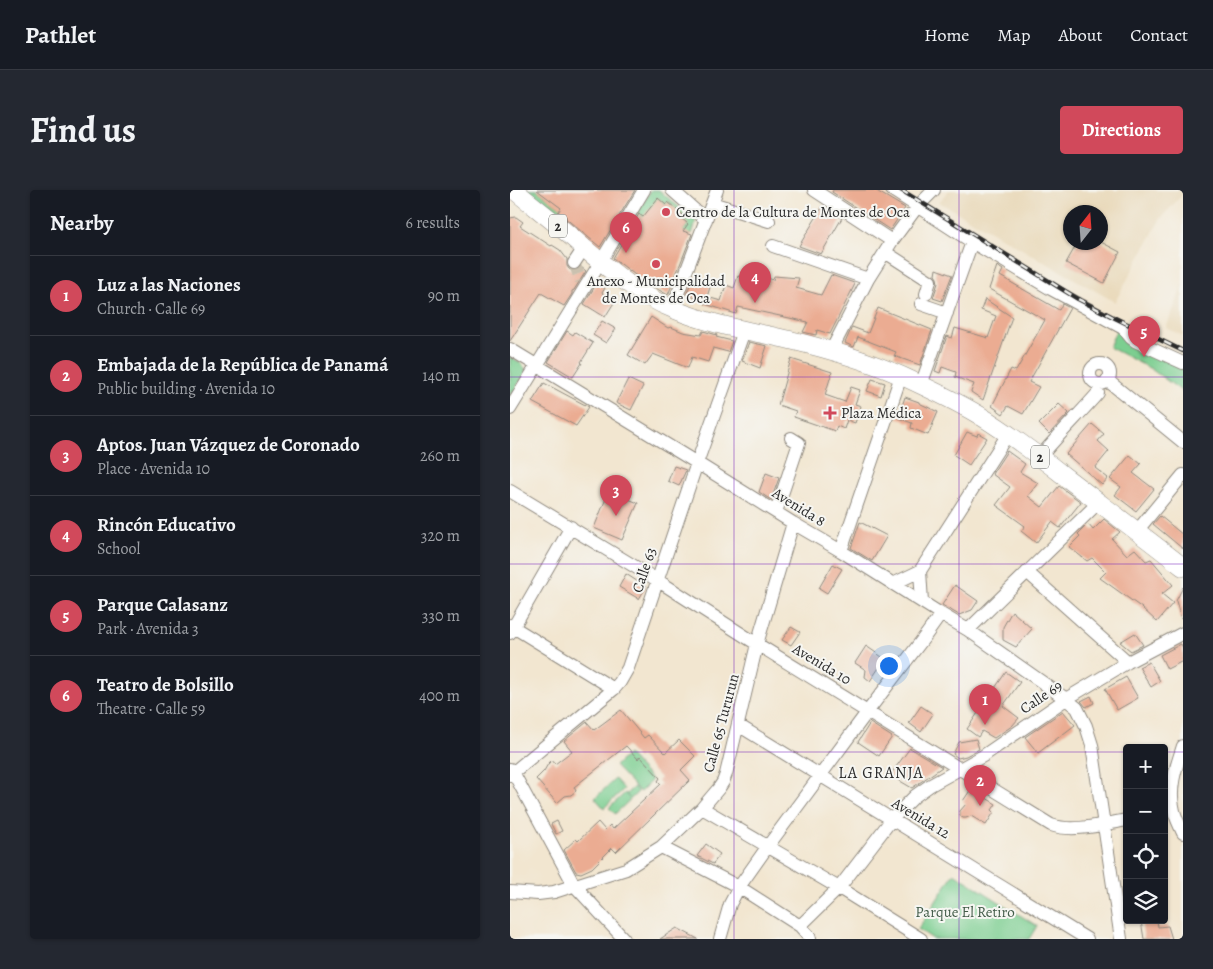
<!DOCTYPE html>
<meta charset="utf-8">
<style>
:root{--surface:#171b24;--page:#242831;--text:#f1f3f6;--muted:#9ea1a6;--line:#363941;--accent:#d1495b}
body{margin:0;font-family:Alegreya,serif;background:var(--page);color:var(--text)}
.controls{position:absolute;right:15px;bottom:15px;display:grid;overflow:hidden;border-radius:5px;box-shadow:0 1px 4px #0004}
.controls button{width:45px;height:45px;display:grid;place-items:center;padding:0;border:0;border-bottom:1px solid var(--line);background:var(--surface);color:var(--text);font:25px sans-serif}
.compass{position:absolute;left:553px;top:15px;width:45px;height:45px;border-radius:50%;background:var(--surface);box-shadow:0 1px 4px #0004;rotate:17deg}
.you{position:absolute;left:378px;top:475px;width:18px;height:18px;margin:-12px;border:4px solid #fff;border-radius:50%;background:#1a73e8;box-shadow:0 0 0 8px #1a73e833}
.badge{display:grid;place-items:center;width:32px;height:32px;border-radius:50%;background:var(--accent);color:#fff;font-size:16px;font-weight:700}
.pin{position:absolute;translate:-50% -41px;filter:drop-shadow(0 1px 2px #0008)}
.pin::after{content:'';position:absolute;top:26px;width:18px;height:15px;background:inherit;clip-path:polygon(0 0,100% 0,50% 100%)}
.list{margin:0;padding:0;list-style:none}
h2{display:flex;justify-content:space-between;align-items:center;height:65px;margin:0;padding:0 20px;font-size:21px}
h2 small{font-size:16px;font-weight:400;color:var(--muted)}
.list li{display:grid;grid-template-columns:32px 1fr auto;gap:15px;align-items:center;box-sizing:border-box;height:80px;padding:0 20px;border-top:1px solid var(--line)}
.list b{display:block;font-size:19px;white-space:nowrap}
.list p{margin:0;font-size:16px;white-space:nowrap;color:var(--muted)}
.list em{font-size:16px;font-style:normal;color:var(--muted)}
.icon{flex:none;width:28px;height:28px;fill:none;stroke:currentColor;stroke-width:2;stroke-linecap:round;stroke-linejoin:round}
.map{position:relative;flex:none;width:673px;height:749px;overflow:hidden;border-radius:5px}
header{display:flex;align-items:center;gap:30px;box-sizing:border-box;height:70px;padding:0 25px;background:var(--surface);border-bottom:1px solid var(--line)}
header strong{font-size:24px}
nav{display:flex;gap:28px;margin-inline-start:auto;font-size:18px}
.intro{display:flex;align-items:center;justify-content:space-between;box-sizing:border-box;height:120px;padding:0 30px}
h1{margin:0;font-size:35px}
.button{padding:12px 22px;border-radius:5px;background:var(--accent);color:#fff;font-size:18px;font-weight:700}
main{display:flex;gap:30px;padding:0 30px}
aside{flex:1;background:var(--surface);border-radius:5px;box-shadow:0 1px 4px #0004}
.map>svg:first-child{display:block}
</style>
<header>
<strong>Pathlet</strong>
<nav><a>Home</a><a>Map</a><a>About</a><a>Contact</a></nav>
</header>
<div class="intro"><h1>Find us</h1><a class="button">Directions</a></div>
<main>
<aside>
<h2>Nearby<small>6 results</small></h2>
<ul class="list">
<li><span class="badge">1</span><div><b>Luz a las Naciones</b><p>Church · Calle 69</p></div><em>90 m</em></li>
<li><span class="badge">2</span><div><b>Embajada de la República de Panamá</b><p>Public building · Avenida 10</p></div><em>140 m</em></li>
<li><span class="badge">3</span><div><b>Aptos. Juan Vázquez de Coronado</b><p>Place · Avenida 10</p></div><em>260 m</em></li>
<li><span class="badge">4</span><div><b>Rincón Educativo</b><p>School</p></div><em>320 m</em></li>
<li><span class="badge">5</span><div><b>Parque Calasanz</b><p>Park · Avenida 3</p></div><em>330 m</em></li>
<li><span class="badge">6</span><div><b>Teatro de Bolsillo</b><p>Theatre · Calle 59</p></div><em>400 m</em></li>
</ul>
</aside>
<div class="map">
<svg width="673" height="749" viewBox="0 0 673 749">
<rect width="100%" height="100%" fill="#f6f6f2"/>
<filter id="ink" filterUnits="userSpaceOnUse"><feTurbulence type="fractalNoise" baseFrequency=".02" numOctaves="2"/><feDisplacementMap in="SourceGraphic" scale="10" xChannelSelector="R" yChannelSelector="G"/><feConvolveMatrix kernelMatrix="1 2 1 2 8 2 1 2 1" color-interpolation-filters="sRGB"/></filter>
<filter id="wash" filterUnits="userSpaceOnUse"><feTurbulence type="fractalNoise" baseFrequency=".0096" numOctaves="4" result="noise"/><feDisplacementMap in="SourceGraphic" scale="20" xChannelSelector="R" yChannelSelector="G"/><feGaussianBlur stdDeviation="1.12" result="paint"/><feColorMatrix in="noise" values="0 0 0 0 0 0 0 0 0 0 0 0 0 0 0 0 0 1.4 0 .05"/><feComposite in="paint" operator="in"/></filter>
<g filter="url(#wash)">
<rect width="100%" height="100%" fill="#f2e6d0"/>
<!-- built -->
<path fill="#e9d9ba" fill-rule="evenodd" d="M439,0H673V4L651,28L605,112L429,12ZM560,22H590V52H560Z
M673,95V146L656,138Z"/>
<!-- green -->
<path fill="#7cce90" stroke="#547c5e" fill-rule="evenodd" d="M8,0H27L51,18L43,28Z
M141,0H149L186,32L182,44L150,39L127,23ZM148,8L156,15L158,12L172,25L170,27L178,34L174,40Z
M607,138L610,139L611,147L622,155L673,177V202L641,179L599,157Z
M0,166L12,174L16,180L15,184L0,207Z
M118,564L142,590L130,602L105,576Z
M105,589L114,599L94,618L85,608Z
M124,597L128,602L105,624L99,618L115,603L119,608L116,604Z
M444,683L527,736L519,749H423L408,739Z"/>
<g id="blocks">
<!-- building -->
<path fill="#ebac92" d="M27,0H125L90,57L48,22L51,18Z
M323,0H365L395,18L380,40L322,2Z
M148,8L156,15L158,12L173,25L170,27L178,34L173,41L182,44L158,105L133,91L103,68L129,24L133,27Z
M313,16L332,28L311,64L289,56Z
M6,27L13,32L10,36L41,56L42,55L50,60L57,69V76L59,79L63,81L67,80L71,77L76,81L64,100L62,101V104L54,116L31,103L0,151V28Z
M568,52H591L610,62L594,93L556,73Z
M487,76L493,80L490,86L549,120L552,114L560,118L519,192L529,197L513,224L498,216L493,224L482,216L501,179L506,181L535,130L479,99Z
M241,79L249,81L248,85L263,90L264,86L289,88L286,98L311,105L321,85L344,93L345,94L320,144L307,140L306,145L293,142L298,132L228,117L226,124L195,114L196,111L176,105L183,88L201,94L197,107L211,111L216,95L224,98L228,86L239,89Z
M426,79L442,85L432,111L423,108L428,93L427,88L425,85Z
M87,93L95,98L92,103L105,111L95,127L74,114Z
M475,109L502,127L473,210L461,202L464,194L445,187L446,182L432,177L430,183L425,181L437,146L442,148L445,138L478,148L486,126L471,120Z
M368,118L422,140L410,175L384,166L386,162L348,147L344,157L335,153L342,137L358,143Z
M141,127L158,138L161,137L173,142L191,145L193,141L207,145L206,147L222,151L218,162L203,158L198,172L182,167L178,178L143,164L135,175L118,165Z
M92,131L106,139L96,153L83,145Z
M57,141L63,145L65,142L83,153L71,172L72,173L63,187L38,172Z
M239,152L257,156L250,178L232,171Z
M281,169L322,182L315,205L335,212L341,197L350,200L345,214L351,216L345,233L337,230L334,239L327,236L325,241L284,227L286,221L268,215Z
M118,189L133,196L121,220L106,213Z
M362,189L375,193L371,206L357,201Z
M34,193L79,217L66,236L22,212Z
M395,207L409,212V213L428,222L418,245L401,238L402,233L388,228Z
M549,214L559,223L539,244L529,234Z
M582,234L594,244L588,251L599,261L585,278L598,288L592,295L556,264Z
M457,242L467,246L468,243L477,248L459,275L444,265Z
M497,261L515,274L510,282L528,293L518,306L532,317L549,296L571,312L550,338L542,332L526,353L511,341L515,336L486,315L500,297L482,284Z
M620,265L631,274L623,283L644,299L626,321L605,305L611,297L600,289Z
M164,276L176,280L169,296L158,291Z
M256,283L269,288L261,310L249,302Z
M99,301L128,313L112,350L84,338Z
M650,326L673,345V359L643,334Z
M594,329L610,342L602,349L617,365L625,359L636,371L641,369L663,395L652,404L663,413L647,432L632,418L590,388L596,382L582,368L577,371L559,357L570,346L568,344L578,334L583,340Z
M350,332L377,346L362,371L341,358Z
M323,374L332,379L317,403L309,398Z
M116,384L136,397L129,409L109,397Z
M445,395L468,411L462,420L449,425L432,415Z
M673,397V429H671L666,411Z
M502,421L522,439L506,457L493,450V437Z
M281,437L290,442L281,455L272,450Z
M625,443L633,455L621,461L610,452Z
M671,454L673,458V471L657,479L650,465Z
M356,456L375,469L360,491L355,487L356,480L345,473Z
M639,472L650,491L641,497L629,477Z
M496,482L510,492L493,516L509,528L502,536L484,548L472,541L468,547L457,539Z
M616,487L628,508L607,520L595,499Z
M581,506L584,513L576,517L571,511Z
M411,516L423,524L411,542L399,533Z
M111,520L134,548L138,545L155,563L169,550L185,566L171,580L180,590L106,662L102,658L82,678L71,683L66,682L54,660L66,649L68,651L88,632L95,640L100,635L103,639L151,594L148,591L150,588L130,566L128,569L116,556L64,597L66,601L61,605L55,606L47,613L26,589L34,581L38,574L42,570L45,574L62,561L54,551L77,532L84,540Z
M553,521L565,535L528,563L515,547Z
M360,533L382,547L369,566L348,552Z
M466,549L469,559L456,566L448,568L443,564L449,552Z
M400,558L432,577L402,598L380,585Z
M461,599L486,614L482,620L484,622L476,635L461,626L456,628H453L450,626V621L456,614L453,611Z
M47,631L52,641L46,644L41,634Z
M196,654L210,664L203,674L187,666Z
M639,730H647L648,737L658,736L662,749H634L631,731Z
M167,738L188,749H150Z"/>
</g>
</g>
<g filter="url(#ink)">
<use href="#blocks" fill-opacity="0" stroke="#8e887e" stroke-width="1"/>
<g fill="none" stroke-linecap="round" stroke-linejoin="round">
<!-- minor-tunnel -->
<path stroke="#cac1af" stroke-width="12" stroke-dasharray="12 6" stroke-linecap="butt" d="M64,73L71,91"/>
<defs>
<path id="minor" d="M162,0L196,30
M304,0L382,51
M382,0L462,52L541,99L613,138L621,148L625,151L673,173
M202,13L259,31
M263,56L358,89
M375,62L420,91L416,104
M64,73L74,58
M411,114L437,123
M162,119L207,0
M0,159L187,273L283,333L331,361L431,424L458,440L556,509L567,518L576,536L582,555L611,749
M321,161L358,89L382,51L407,17L424,0
M580 184a10 10 0 1 1 20 0a10 10 0 1 1-20 0Z
M597,190L673,252
M411,195L462,52
M0,219L90,73L134,0
M530,267C548,245 569,225 588,203
M0,301L147,390L247,454L541,635C564,643 593,634 617,630
M266,322L289,253L281,248
M627,341L673,285
M331,361L391,186
M410,381L498,244
M410,381L412,412
M517,382L618,472
M383,394L410,381
M0,435L104,499
M458,440L589,312
M0,443L61,337
M228,535L577,749
M673,556C666,577 658,599 664,621C666,629 670,636 673,643
M0,579L3,582L64,695L114,749
M0,585L104,499L110,492L118,478L187,273L234,141
M192,618L329,698L411,749
M151,657L229,697L290,736L299,746L300,749
M0,702L28,704L44,702L116,679L151,657L192,618L209,598L213,592L216,584L247,454L283,333
M290,736L329,698L382,629L405,606L419,596L473,566L556,509L618,472L673,443
M210,749L220,714L229,697L258,656L358,521L416,445L431,424"/>
<path id="highway" d="M4,0C27,19 51,37 73,57C100,80 130,106 163,119C201,135 241,141 280,150C318,159 356,170 392,186C418,198 444,210 469,225C500,244 529,266 558,289C596,318 635,347 673,377"/>
</defs>
<!-- minor casing -->
<use href="#minor" stroke="#8e887e" stroke-width="14"/>
<!-- highway casing -->
<use href="#highway" stroke="#8e887e" stroke-width="19"/>
<!-- minor -->
<use href="#minor" stroke="#fff" stroke-width="12"/>
<!-- highway -->
<use href="#highway" stroke="#fff" stroke-width="18"/>
<defs>
<path id="rail" d="M391,0L568,109L603,127L673,161"/>
</defs>
<!-- rail casing -->
<use href="#rail" stroke="#2b2b2b" stroke-width="4.5"/>
<!-- rail -->
<use href="#rail" stroke="#f6f6f2" stroke-width="2.5" stroke-dasharray="8" stroke-linecap="butt"/>
</g>
</g>
<!-- grid -->
<path fill="none" stroke="#7b2cbf" stroke-width="1" stroke-opacity="0.55" d="M224,0V749M449,0V749M0,187H673M0,374H673M0,562H617M654,562H673"/>
<!-- markers -->
<g fill="#d1495b" stroke="#f6f6f2" stroke-width="2">
<circle cx="156" cy="22" r="5"/>
<circle cx="146" cy="74" r="5"/>
<path d="M317.5 215.5h5v5h5v5h-5v5h-5v-5h-5v-5h5z"/>
</g>
<g text-anchor="middle" dominant-baseline="central" stroke-width="4" stroke-linejoin="round" paint-order="stroke">
<!-- shield labels -->
<g fill="#f6f6f2" stroke="#686867" stroke-width="1">
<rect x="39" y="24.5" width="18" height="23" rx="4"/>
<rect x="521" y="255.5" width="18" height="23" rx="4"/>
</g>
<g font-size="14" font-weight="bold" fill="#2b2b2b">
<text x="48" y="36">2</text>
<text x="530" y="267">2</text>
</g>
<!-- poi labels -->
<g font-size="15" fill="#2b2b2b" stroke="#f6f6f2" text-anchor="start">
<text x="166" y="22">Centro de la Cultura de Montes de Oca</text>
<text x="146" y="91" text-anchor="middle">Anexo - Municipalidad<tspan x="146" dy="17">de Montes de Oca</tspan></text>
<text x="331" y="223">Plaza Médica</text>
</g>
<!-- street labels -->
<g font-size="15" fill="#2b2b2b" stroke="#f6f6f2">
<text transform="translate(289 317) rotate(32)">Avenida 8</text>
<text transform="translate(134 380) rotate(-71)">Calle 63</text>
<text transform="translate(312 474) rotate(31)">Avenida 10</text>
<text transform="translate(531 507) rotate(-34)">Calle 69</text>
<text transform="translate(211 533) rotate(-75)">Calle 65 Tururun</text>
<text transform="translate(411 628) rotate(31)">Avenida 12</text>
</g>
<!-- park labels -->
<g font-size="15" fill="#435c49" stroke="#f6f6f2">
<text x="455" y="722">Parque El Retiro</text>
</g>
<!-- neighbourhood labels -->
<g font-size="16" letter-spacing="1" fill="#2b2b2b" stroke="#f6f6f2">
<text x="371" y="583">LA GRANJA</text>
</g>
</g>
</svg>
<div class="controls">
<button>+</button>
<button>−</button>
<button><svg class="icon" aria-label="locate" viewBox="0 0 24 24"><circle cx="12" cy="12" r="6"/><path d="M12 2v4M12 18v4M2 12h4M18 12h4"/></svg></button>
<button><svg class="icon" aria-label="layers" viewBox="0 0 24 24"><path d="M12 4l9 5-9 5-9-5zM3 14l9 5 9-5"/></svg></button>
</div>
<svg class="compass" viewBox="-18 -18 36 36"><path d="M0-13l5 13h-10z" fill="#e53935"/><path d="M0 13l5-13h-10z" fill="#9ea1a6"/></svg>
<div class="you"></div>
<div class="pin badge" style="left:475px;top:535px">1</div>
<div class="pin badge" style="left:470px;top:616px">2</div>
<div class="pin badge" style="left:106px;top:326px">3</div>
<div class="pin badge" style="left:245px;top:113px">4</div>
<div class="pin badge" style="left:634px;top:167px">5</div>
<div class="pin badge" style="left:116px;top:63px">6</div>
</div>
</main>
